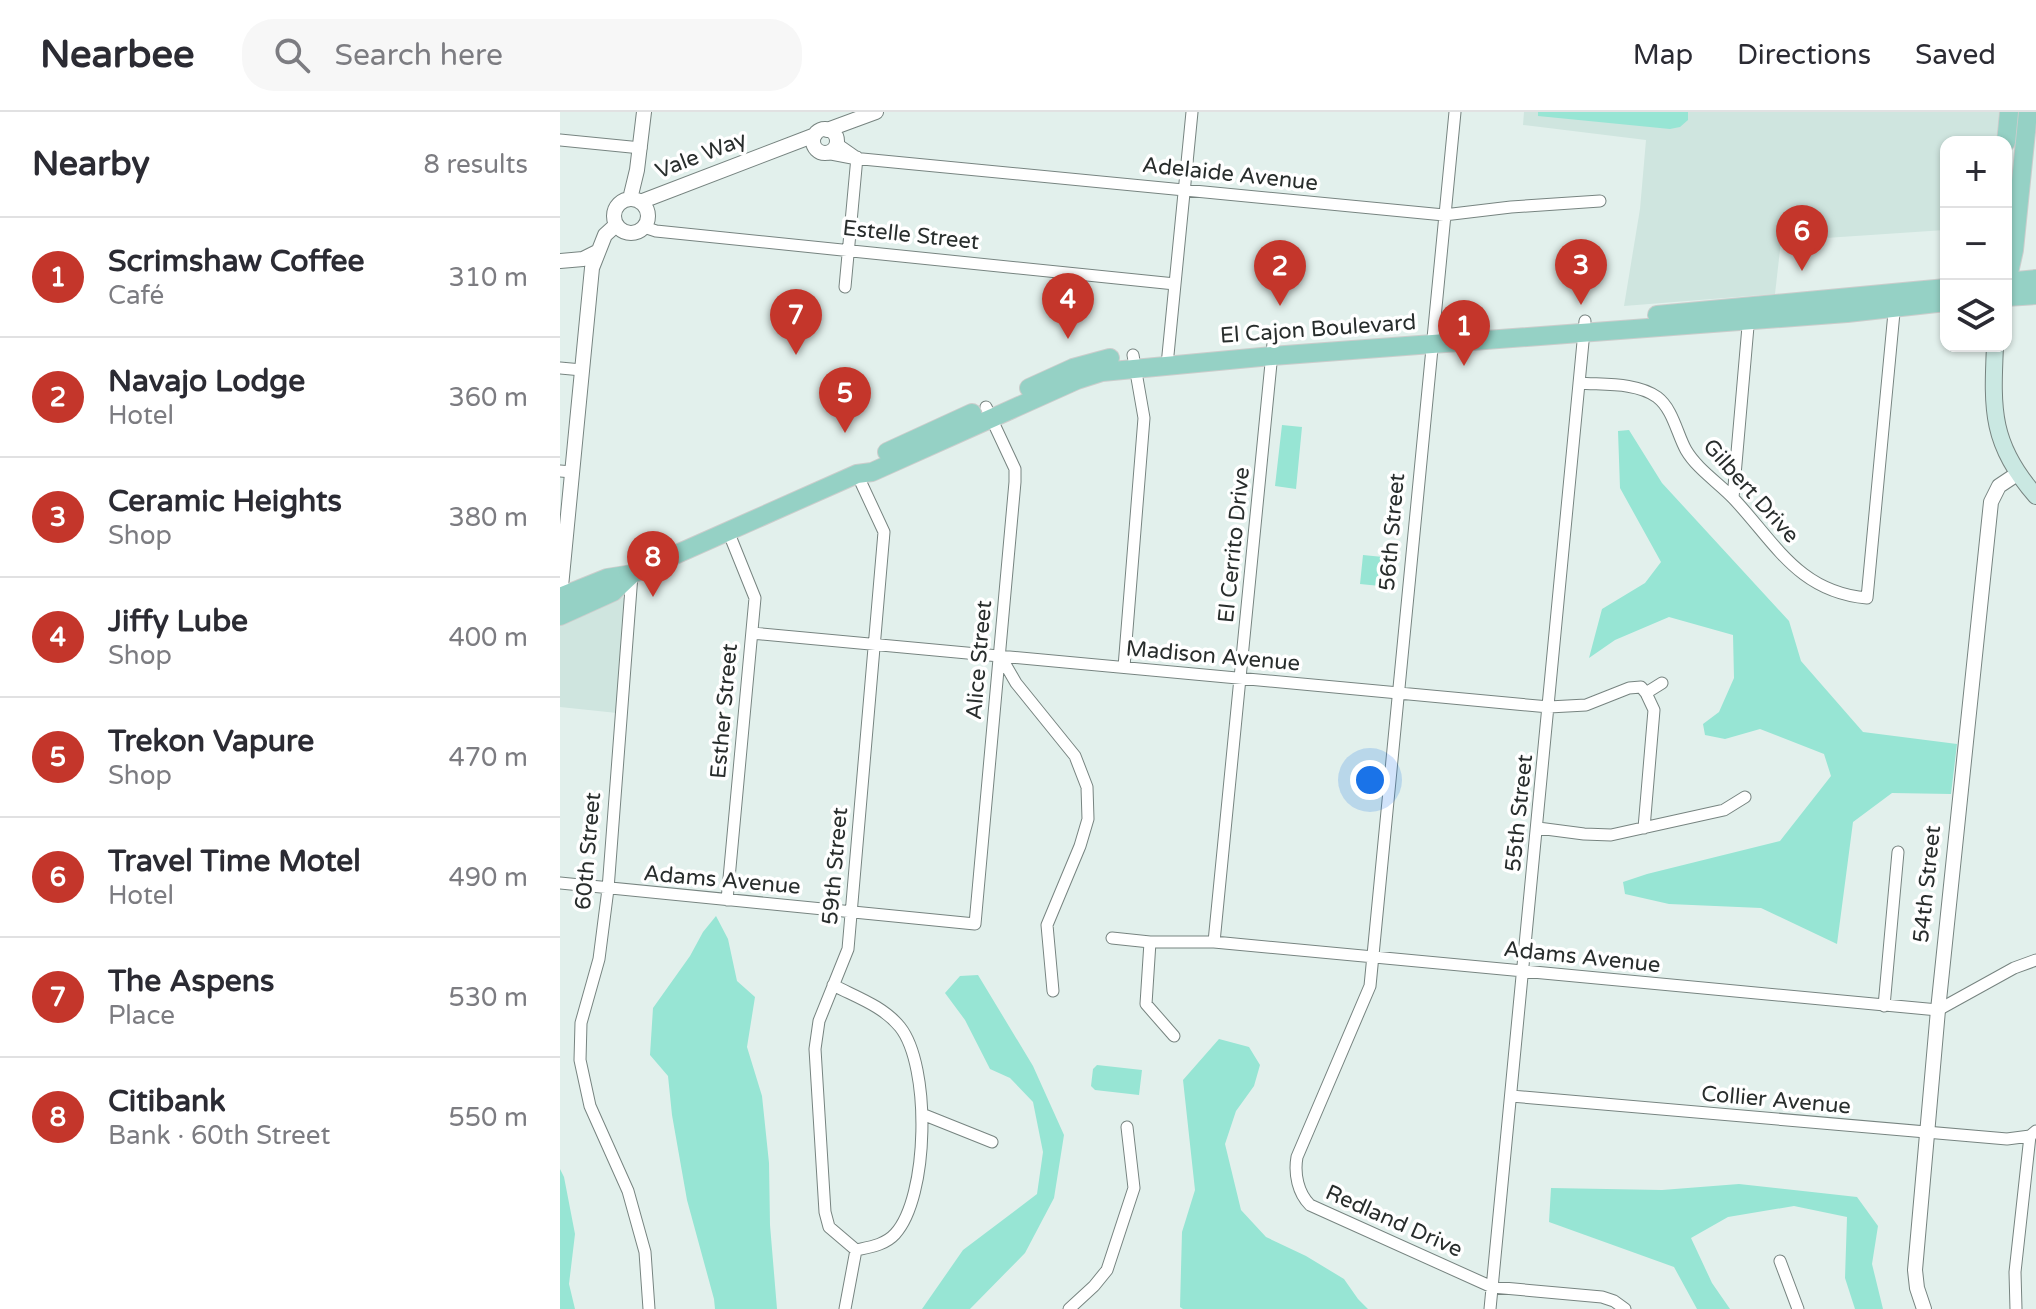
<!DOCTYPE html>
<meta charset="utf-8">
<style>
:root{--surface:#fff;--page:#f7f7f7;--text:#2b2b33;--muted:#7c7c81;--line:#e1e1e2;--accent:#c4362b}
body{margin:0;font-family:"Varela Round",sans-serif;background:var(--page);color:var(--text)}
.controls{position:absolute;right:24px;top:24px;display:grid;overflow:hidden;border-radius:16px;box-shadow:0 2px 6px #0004}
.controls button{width:72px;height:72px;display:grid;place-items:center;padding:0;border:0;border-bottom:2px solid var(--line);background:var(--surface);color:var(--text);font:40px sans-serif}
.you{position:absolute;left:810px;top:668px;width:28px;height:28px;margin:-20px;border:6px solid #fff;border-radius:50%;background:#1a73e8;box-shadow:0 0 0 12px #1a73e833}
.badge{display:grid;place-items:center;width:52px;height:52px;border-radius:50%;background:var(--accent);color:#fff;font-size:26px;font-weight:700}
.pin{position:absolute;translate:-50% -66px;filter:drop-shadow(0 2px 4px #0008)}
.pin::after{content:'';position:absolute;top:42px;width:28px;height:24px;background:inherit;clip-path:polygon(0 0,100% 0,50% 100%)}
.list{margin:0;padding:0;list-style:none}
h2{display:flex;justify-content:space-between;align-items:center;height:104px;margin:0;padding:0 32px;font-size:34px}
h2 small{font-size:26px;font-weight:400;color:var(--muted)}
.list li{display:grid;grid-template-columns:52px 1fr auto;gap:24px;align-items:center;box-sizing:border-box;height:120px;padding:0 32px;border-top:2px solid var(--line)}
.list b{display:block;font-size:30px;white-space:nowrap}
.list p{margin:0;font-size:26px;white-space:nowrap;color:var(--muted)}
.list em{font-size:26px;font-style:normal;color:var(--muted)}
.icon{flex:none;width:44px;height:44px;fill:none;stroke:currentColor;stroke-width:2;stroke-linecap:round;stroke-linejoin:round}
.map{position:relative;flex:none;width:1476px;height:1197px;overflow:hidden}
header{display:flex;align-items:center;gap:48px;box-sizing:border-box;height:112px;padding:0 40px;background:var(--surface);border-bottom:2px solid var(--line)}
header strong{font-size:38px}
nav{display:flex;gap:44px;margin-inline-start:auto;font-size:28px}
.search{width:560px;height:72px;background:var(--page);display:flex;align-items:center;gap:20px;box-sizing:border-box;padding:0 28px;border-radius:32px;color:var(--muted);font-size:30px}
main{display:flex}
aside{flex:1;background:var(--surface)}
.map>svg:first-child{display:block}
</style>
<header>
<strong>Nearbee</strong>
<div class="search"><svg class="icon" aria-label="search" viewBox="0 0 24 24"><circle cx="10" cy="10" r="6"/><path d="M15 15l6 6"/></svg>Search here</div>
<nav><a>Map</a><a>Directions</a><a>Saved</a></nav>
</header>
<main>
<aside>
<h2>Nearby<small>8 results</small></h2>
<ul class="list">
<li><span class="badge">1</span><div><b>Scrimshaw Coffee</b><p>Café</p></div><em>310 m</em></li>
<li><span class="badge">2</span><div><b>Navajo Lodge</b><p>Hotel</p></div><em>360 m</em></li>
<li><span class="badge">3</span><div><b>Ceramic Heights</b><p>Shop</p></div><em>380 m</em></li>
<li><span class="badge">4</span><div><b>Jiffy Lube</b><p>Shop</p></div><em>400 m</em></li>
<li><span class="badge">5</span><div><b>Trekon Vapure</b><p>Shop</p></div><em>470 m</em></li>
<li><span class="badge">6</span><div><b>Travel Time Motel</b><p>Hotel</p></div><em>490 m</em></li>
<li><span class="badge">7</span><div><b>The Aspens</b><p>Place</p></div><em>530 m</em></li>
<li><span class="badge">8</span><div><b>Citibank</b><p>Bank · 60th Street</p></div><em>550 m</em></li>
</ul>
</aside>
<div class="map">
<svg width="1476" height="1197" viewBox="0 0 1476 1197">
<rect width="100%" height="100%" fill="#e2f0ec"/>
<!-- built -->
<path fill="#cfe5df" d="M964,0H1439L1436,30H1386L1385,118L1221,129L1215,182L1064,194L1080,97L1086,28L963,13Z
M62,485L67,487L57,601L0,595V513Z"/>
<!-- green -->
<path fill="#97e5d4" d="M978,0H1128V8L1120,15L1110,17L978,4Z
M722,313L742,315L736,377L715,374Z
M1069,318L1102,371L1229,509L1241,549L1303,620L1397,632L1391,682L1332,681L1293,710L1277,832L1201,796L1109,792L1065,782L1063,770L1087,762L1220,729L1271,664L1264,642L1200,617L1165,627L1145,623L1143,612L1159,600L1174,566L1173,523L1109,505L1055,528L1029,546L1042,497L1085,471L1101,450L1060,376L1058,319Z
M803,443L833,446L830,475L800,472Z
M156,804L168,827L177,869L195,885L187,935L202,984L209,1051L210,1113L217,1197H155L154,1187L127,1088L112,1003L108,964L90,943L93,896L130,844L143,820Z
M418,863L473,954L504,1023L494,1086L465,1141L410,1197H362L403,1138L477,1082L483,1040L473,990L450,966L430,957L405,908L385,881L400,864Z
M659,927L689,935L700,953L694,974L676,999L665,1032L681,1098L706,1125L746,1144L784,1167L798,1187L808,1197H623L620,1195L622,1120L635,1078L623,968Z
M537,953L582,958L579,983L535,978L531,974L533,957Z
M0,1057L4,1065L15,1122L9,1172L15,1197H0Z
M1179,1072L1297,1085L1318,1114L1312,1152L1323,1197H1295L1285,1166L1287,1105L1234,1094L1168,1105L1131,1126L1152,1171L1170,1197H1137L1114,1155L989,1110L991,1076L1102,1078Z"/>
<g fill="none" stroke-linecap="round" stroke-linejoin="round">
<defs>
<path id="minor" d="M895,0L810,874L737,1045C734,1062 738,1081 750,1093L932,1175L1042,1185L1054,1189L1065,1197
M0,28L81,36
M276,31L296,45
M266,41L292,46L884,103L951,95L1040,89
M84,115L96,119L615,172
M285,175L297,45
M607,253L632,0
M0,256L22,258
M1019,271C1043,273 1076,270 1097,285C1113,297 1117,322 1126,338C1137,357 1159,371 1174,387C1216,432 1239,480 1307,486L1335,190
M0,359L12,360
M1173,386L1189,203
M72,463L48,777L39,847L21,911L20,948L30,994L68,1079L85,1140L89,1197
M192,521L989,595L1026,593L1069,576L1081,575L1086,581L1102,571
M441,545L456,571L515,644L527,675L528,707L520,734L487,813L493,879
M564,555L584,306L573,243
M978,716L1024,722L1051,723L1164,698L1185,685
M1084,716L1094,598L1086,581
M0,771L415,812L455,370V357L426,295
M167,788L195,486L168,419
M552,826L590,830H654L1378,898L1454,856L1476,848
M590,830L586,892L614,924
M654,830L713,231
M273,873C296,885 323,894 340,915C371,954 369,1085 335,1122C325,1133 310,1135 296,1138
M1324,894L1338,740
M951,984L1447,1027L1470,1024L1476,1019
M362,1002L432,1030
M296,1138L269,1115L265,1100L255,937L259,909L288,837L324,420L297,362
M1220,1149L1238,1197
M285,1197L296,1138
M509,1197L534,1174L547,1158L574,1076L567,1015
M930,1197L1025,209
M1456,1197L1455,1160L1470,1024"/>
<path id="tertiary" d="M253 29a12 12 0 1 1 24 0a12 12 0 1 1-24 0Z
M267,18L316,0
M70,87L77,58L84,0
M54 104a17 17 0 1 1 34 0a17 17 0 1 1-34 0Z
M80,90L255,23
M0,149L23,147L37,140
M0,485L32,156L45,123L56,113
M1364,1197L1357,1176L1355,1158L1378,898L1431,390L1439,374L1457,362"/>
<path id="secondary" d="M1435,234C1432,298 1431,333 1476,384"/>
<path id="primary" d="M1446,30L1449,0
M1446,170L1476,167
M1446,174L1454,138L1468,0
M1446,185L1476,183
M1097,203L1386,176
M469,276L513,256L550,246
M327,340L412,301
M0,485L47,466L72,462L297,362L312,360L517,268L542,260L712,244L1287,201L1386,190
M0,504L53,480L72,462"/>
</defs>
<!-- minor casing -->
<use href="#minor" stroke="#778480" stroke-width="13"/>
<!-- tertiary casing -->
<use href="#tertiary" stroke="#778480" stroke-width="16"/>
<!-- secondary casing -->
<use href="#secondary" stroke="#778480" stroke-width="18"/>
<!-- primary casing -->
<use href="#primary" stroke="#cbcdcc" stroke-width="20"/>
<!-- minor -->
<use href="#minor" stroke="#fff" stroke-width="11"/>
<!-- tertiary -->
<use href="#tertiary" stroke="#fff" stroke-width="14"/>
<!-- secondary -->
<use href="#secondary" stroke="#cae8e2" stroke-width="16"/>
<!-- primary -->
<use href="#primary" stroke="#95d1c5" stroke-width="18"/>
</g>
<g text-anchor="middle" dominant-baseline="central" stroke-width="7" stroke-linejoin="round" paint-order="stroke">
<!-- street labels -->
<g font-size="22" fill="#282d2c" stroke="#fff">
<text transform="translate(141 43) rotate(-21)">Vale Way</text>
<text transform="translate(670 62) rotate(6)">Adelaide Avenue</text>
<text transform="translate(351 123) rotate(6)">Estelle Street</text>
<text transform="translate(758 217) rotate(-4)">El Cajon Boulevard</text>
<text transform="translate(1191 379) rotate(48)">Gilbert Drive</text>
<text transform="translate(832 420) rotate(-85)">56th Street</text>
<text transform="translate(674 433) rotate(-84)">El Cerrito Drive</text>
<text transform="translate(653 544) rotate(5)">Madison Avenue</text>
<text transform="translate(419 548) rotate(-85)">Alice Street</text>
<text transform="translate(164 599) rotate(-85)">Esther Street</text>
<text transform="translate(959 701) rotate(-84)">55th Street</text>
<text transform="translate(28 739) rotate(-85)">60th Street</text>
<text transform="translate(275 754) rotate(-85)">59th Street</text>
<text transform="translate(162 768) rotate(5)">Adams Avenue</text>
<text transform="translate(1367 772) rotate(-84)">54th Street</text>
<text transform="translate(1022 845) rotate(6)">Adams Avenue</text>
<text transform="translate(1216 988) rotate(5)">Collier Avenue</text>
<text transform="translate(834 1109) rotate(24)">Redland Drive</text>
</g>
</g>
</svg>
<div class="controls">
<button>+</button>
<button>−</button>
<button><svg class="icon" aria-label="layers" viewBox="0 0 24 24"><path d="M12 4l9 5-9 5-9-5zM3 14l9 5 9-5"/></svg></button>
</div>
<div class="you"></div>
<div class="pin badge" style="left:904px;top:254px">1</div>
<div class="pin badge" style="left:720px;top:194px">2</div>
<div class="pin badge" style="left:1021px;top:193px">3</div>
<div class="pin badge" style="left:508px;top:227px">4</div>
<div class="pin badge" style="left:285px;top:321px">5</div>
<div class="pin badge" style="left:1242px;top:159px">6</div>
<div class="pin badge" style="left:236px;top:243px">7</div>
<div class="pin badge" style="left:93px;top:485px">8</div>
</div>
</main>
